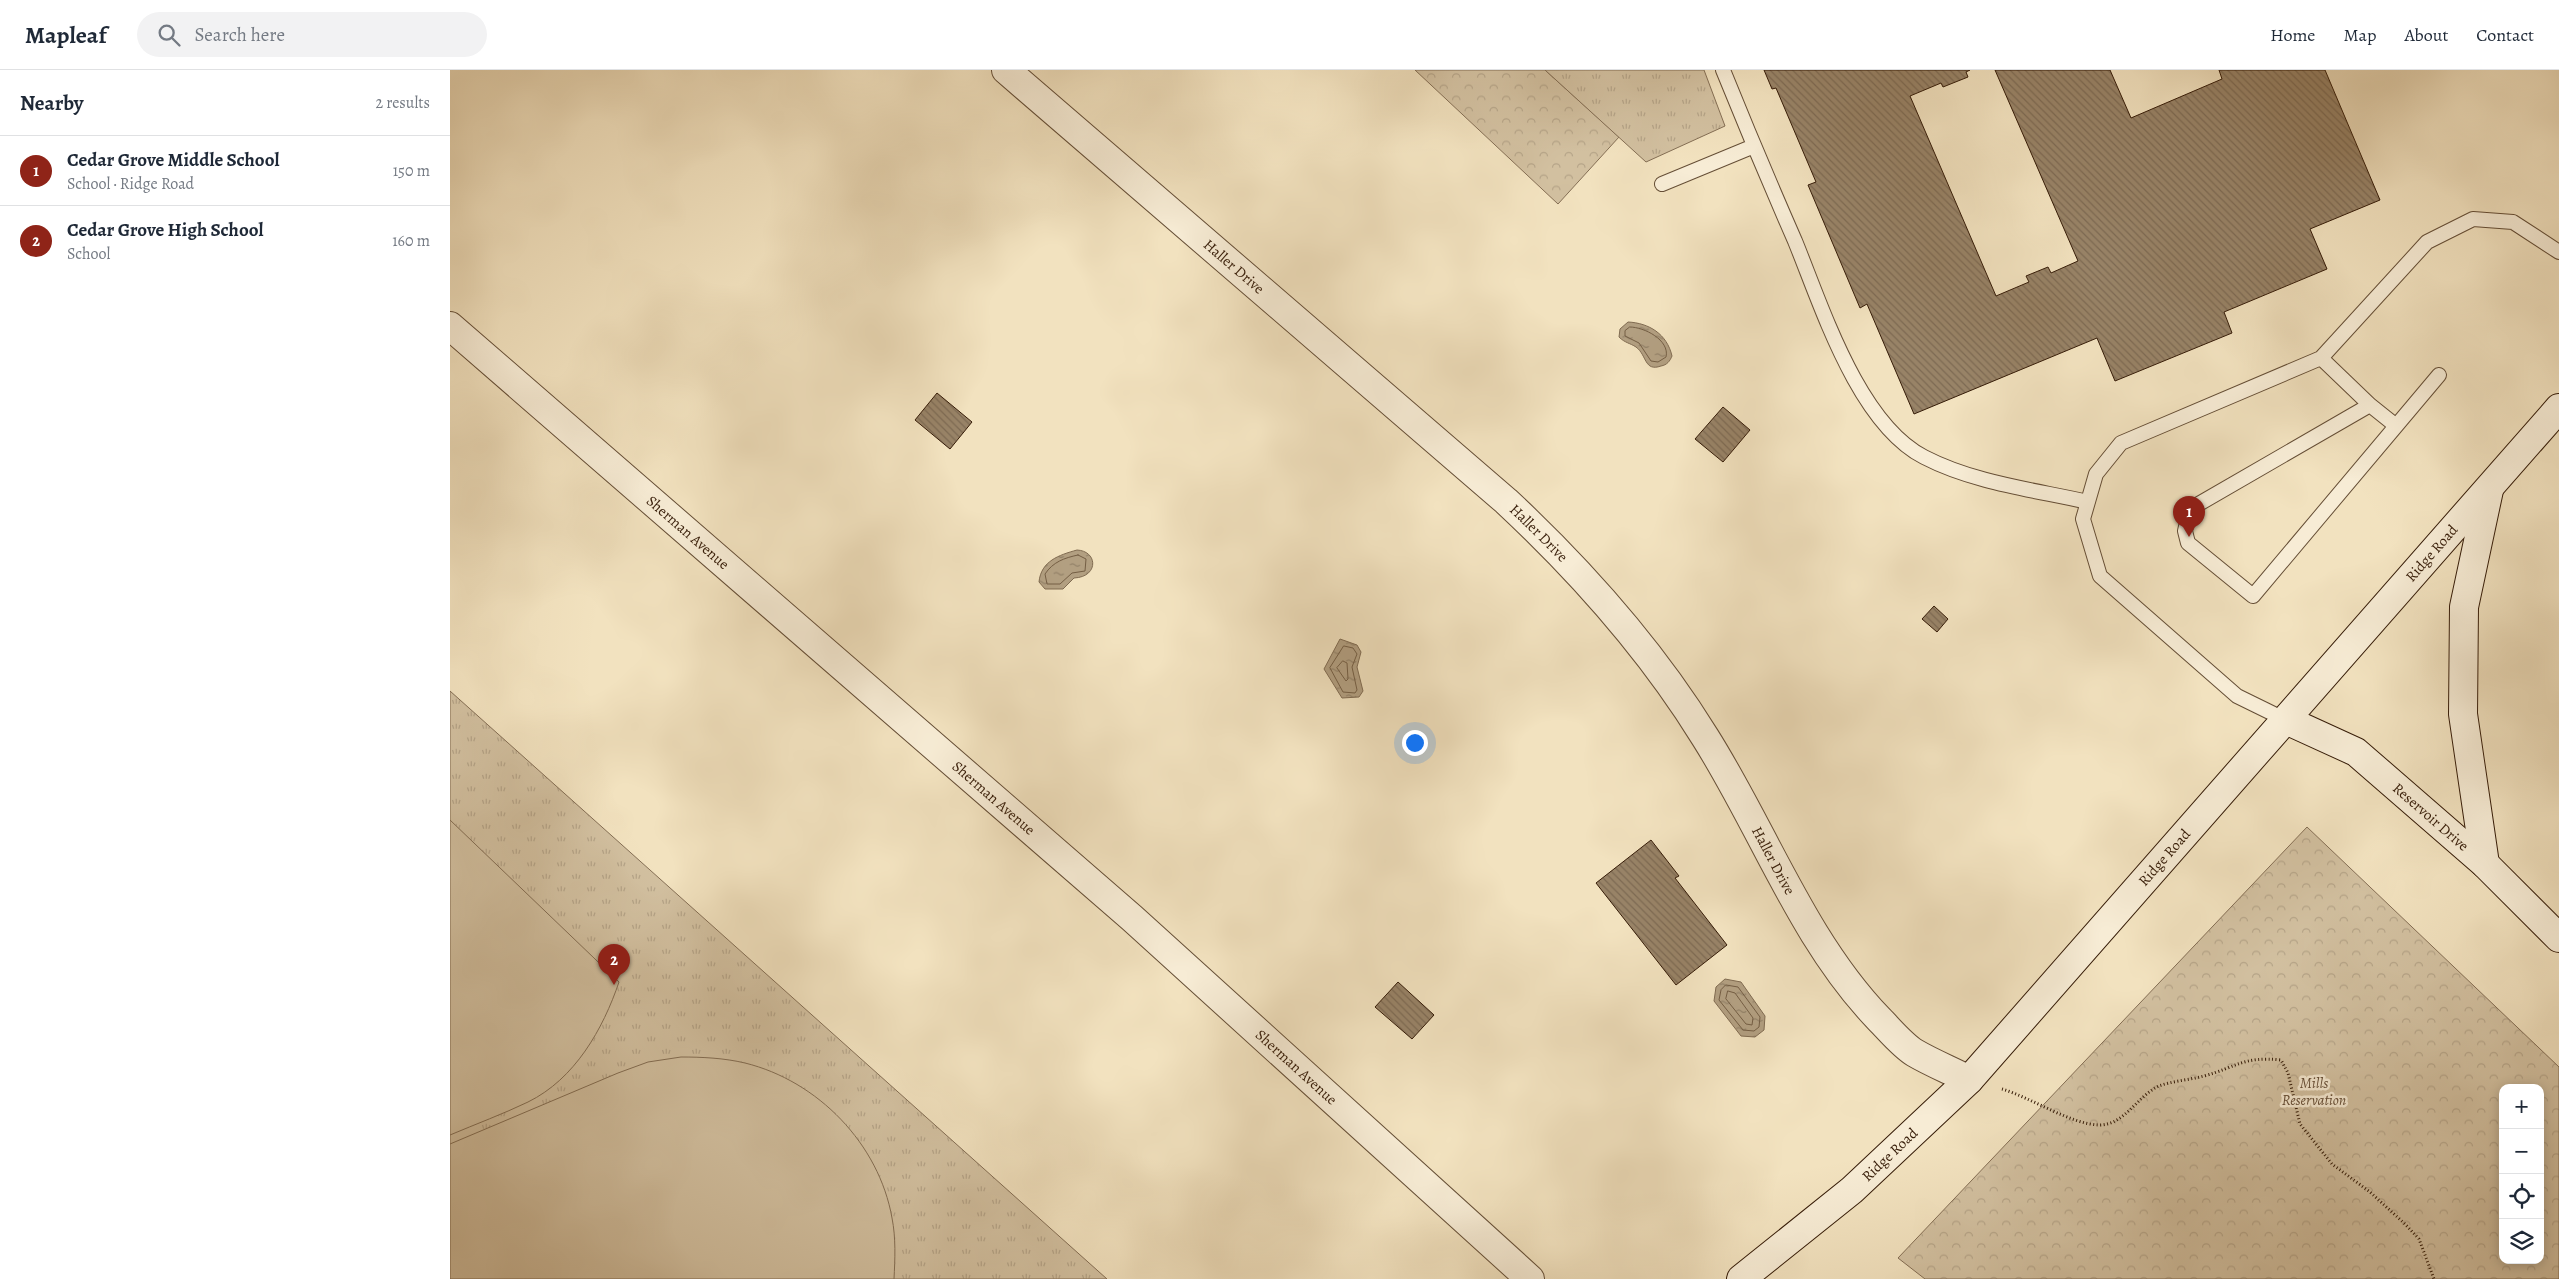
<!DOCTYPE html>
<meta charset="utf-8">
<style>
:root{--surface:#fff;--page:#f2f2f3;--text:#1f2937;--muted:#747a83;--line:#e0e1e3;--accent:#8f2418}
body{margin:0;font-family:Alegreya,serif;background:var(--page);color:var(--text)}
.controls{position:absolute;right:15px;bottom:15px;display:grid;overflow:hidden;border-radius:10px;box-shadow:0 2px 12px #0003}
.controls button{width:45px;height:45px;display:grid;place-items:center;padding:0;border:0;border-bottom:1px solid var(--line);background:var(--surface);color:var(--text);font:25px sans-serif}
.you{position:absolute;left:964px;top:672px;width:18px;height:18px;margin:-12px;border:4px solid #fff;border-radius:50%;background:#1a73e8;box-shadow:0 0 0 8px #1a73e833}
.badge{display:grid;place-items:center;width:32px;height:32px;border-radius:50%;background:var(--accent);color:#fff;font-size:16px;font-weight:700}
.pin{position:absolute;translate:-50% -41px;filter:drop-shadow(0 1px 2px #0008)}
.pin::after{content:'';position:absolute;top:26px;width:18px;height:15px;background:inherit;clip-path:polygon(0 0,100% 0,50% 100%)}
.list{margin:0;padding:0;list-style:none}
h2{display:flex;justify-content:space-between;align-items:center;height:65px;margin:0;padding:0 20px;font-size:21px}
h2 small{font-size:16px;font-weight:400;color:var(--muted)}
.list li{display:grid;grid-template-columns:32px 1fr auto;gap:15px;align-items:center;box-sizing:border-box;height:70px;padding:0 20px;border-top:1px solid var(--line)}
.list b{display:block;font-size:19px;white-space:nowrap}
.list p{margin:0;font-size:16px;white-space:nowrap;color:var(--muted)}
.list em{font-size:16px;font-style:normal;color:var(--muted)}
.icon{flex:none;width:28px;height:28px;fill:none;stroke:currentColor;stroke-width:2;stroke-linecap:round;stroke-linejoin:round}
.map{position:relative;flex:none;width:2109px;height:1209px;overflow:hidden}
header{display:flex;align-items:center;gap:30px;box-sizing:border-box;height:70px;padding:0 25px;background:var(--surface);border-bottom:1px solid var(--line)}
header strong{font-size:24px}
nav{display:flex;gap:28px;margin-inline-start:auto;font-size:18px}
.search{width:350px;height:45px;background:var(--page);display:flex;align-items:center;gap:12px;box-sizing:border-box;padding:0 18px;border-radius:28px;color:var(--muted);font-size:19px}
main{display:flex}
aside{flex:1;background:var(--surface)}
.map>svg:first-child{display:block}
</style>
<header>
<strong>Mapleaf</strong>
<div class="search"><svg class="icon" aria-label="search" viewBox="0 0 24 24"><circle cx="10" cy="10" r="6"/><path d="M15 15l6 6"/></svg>Search here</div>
<nav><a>Home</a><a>Map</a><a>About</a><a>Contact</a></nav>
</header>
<main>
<aside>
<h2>Nearby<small>2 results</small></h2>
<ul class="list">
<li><span class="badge">1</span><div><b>Cedar Grove Middle School</b><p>School · Ridge Road</p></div><em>150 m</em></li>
<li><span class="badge">2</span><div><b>Cedar Grove High School</b><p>School</p></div><em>160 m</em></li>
</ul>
</aside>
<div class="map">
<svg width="2109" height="1209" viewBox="0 0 2109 1209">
<defs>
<pattern id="forest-crowns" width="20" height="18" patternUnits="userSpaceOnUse" patternTransform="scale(1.25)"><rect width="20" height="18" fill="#d2c0a0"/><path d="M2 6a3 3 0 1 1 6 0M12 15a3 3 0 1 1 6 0" fill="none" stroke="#b5a488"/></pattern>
<pattern id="park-tufts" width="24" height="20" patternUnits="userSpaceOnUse" patternTransform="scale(1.25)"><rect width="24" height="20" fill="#d2c0a0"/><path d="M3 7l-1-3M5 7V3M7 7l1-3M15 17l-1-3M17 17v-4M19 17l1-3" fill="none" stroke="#b5a488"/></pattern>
<pattern id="water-ripples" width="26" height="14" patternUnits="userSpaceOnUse" patternTransform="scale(1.25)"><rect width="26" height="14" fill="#b29f81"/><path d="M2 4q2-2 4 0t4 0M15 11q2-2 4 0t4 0" fill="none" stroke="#928168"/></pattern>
<pattern id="building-back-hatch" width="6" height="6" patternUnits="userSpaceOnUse" patternTransform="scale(1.25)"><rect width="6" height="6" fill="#988367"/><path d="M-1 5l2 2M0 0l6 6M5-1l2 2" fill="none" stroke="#7d6a53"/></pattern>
</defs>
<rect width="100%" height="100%" fill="#f2e2bf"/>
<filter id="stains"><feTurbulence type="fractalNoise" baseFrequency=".004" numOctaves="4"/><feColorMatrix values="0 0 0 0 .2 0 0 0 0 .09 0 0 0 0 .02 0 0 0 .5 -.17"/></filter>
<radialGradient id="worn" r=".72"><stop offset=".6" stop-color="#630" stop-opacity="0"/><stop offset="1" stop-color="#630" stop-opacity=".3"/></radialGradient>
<!-- forest -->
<path fill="url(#forest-crowns)" stroke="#846e54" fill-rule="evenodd" d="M965,0H1095L1169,67L1108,134Z
M1857,757L2109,997V1209H1475L1448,1188ZM2053,1018H2090V1190H2053Z"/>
<!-- park -->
<path fill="url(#park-tufts)" stroke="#846e54" d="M1095,0H1254L1275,56L1196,92Z
M0,621L657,1209H0Z"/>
<!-- garden -->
<path fill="#d2c0a0" stroke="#846e54" d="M0,750L169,912C153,959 125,1009 78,1032C53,1044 26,1054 0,1065Z
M231,987C252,987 274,988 295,993C368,1011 429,1074 442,1148C446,1168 445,1189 444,1209H0V1074L168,1003L198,992Z"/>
<!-- water -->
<path fill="url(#water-ripples)" stroke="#806b51" d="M1178,252C1199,253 1217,264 1222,286C1220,291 1217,295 1211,296C1194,302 1197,285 1186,277C1180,273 1175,273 1169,267L1170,259Z
M627,480C648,481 649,507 624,508L613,519H595L589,512C591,491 609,485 627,480Z
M890,569L907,575L911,582L907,597L913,621L909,627L892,628L874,599Z
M1275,909L1291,912L1315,946L1314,960L1305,967L1291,966L1264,931L1266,917Z"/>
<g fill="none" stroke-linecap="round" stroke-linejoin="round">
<!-- shore -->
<path stroke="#745e44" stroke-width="1" d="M1180,257C1194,257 1220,270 1216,287L1208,292L1201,291L1189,273L1175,266V261Z
M628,485L636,489L635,501L622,503L610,514H597L595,504C603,492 614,488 628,485Z
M894,576L903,578L907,584L902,597L907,620L905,623L893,622L880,598Z
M893,591L897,593L898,609L896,611L887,598Z
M1276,915L1288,917L1310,947L1309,957L1304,961L1293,960L1269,930L1271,920Z
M1278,921L1285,923L1303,948L1302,955L1296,954L1276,929Z"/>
</g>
<!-- building -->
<path fill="url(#building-back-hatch)" stroke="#361c08" d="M1314,0H1520L1516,2L1518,7L1493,17L1491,13L1460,26L1546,226L1579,212L1576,206L1598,197L1601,203L1628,191L1545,0H1660L1681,48L1772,9L1769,0H1875L1930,130L1860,159L1877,199L1774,242L1782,263L1665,311L1647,268L1464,344L1417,234L1410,238L1358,115L1366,112L1326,18L1322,19Z
M487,323L522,352L500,379L465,350Z
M1273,337L1300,360L1273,392L1245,369Z
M1484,536L1498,549L1487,562L1472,549Z
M1201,770L1229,806L1225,808L1277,875L1226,915L1146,813Z
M948,912L984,945L962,969L925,937Z"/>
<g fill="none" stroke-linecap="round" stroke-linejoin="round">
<defs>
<path id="lane" d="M1273,0C1296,57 1320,114 1345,171C1372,237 1408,353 1474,387C1524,413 1585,420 1638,432
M1212,114L1304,76
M1871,288L1920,335L1740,439L1735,461L1738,473L1803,526L1989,305
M1920,335L1945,355
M1836,650L1787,626L1650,506L1633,449L1646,404L1671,373L1871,288L1977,172L2023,149L2063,152L2109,182"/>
<g id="street">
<path id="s1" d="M556,0L1056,431C1132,502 1200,578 1255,667C1314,760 1352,869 1429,949C1440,960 1452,975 1465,983C1482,993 1502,1001 1519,1010"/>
<path id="s2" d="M0,256L682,848L1080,1209"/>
</g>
<g id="secondary">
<path id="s3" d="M1836,650L1906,682L2035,794L2109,868"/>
<path d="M2035,794L2013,644L2014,537L2039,420"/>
<path id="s4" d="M1291,1209L1402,1120L1519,1010L2109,338"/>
</g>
</defs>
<!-- lane casing -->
<use href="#lane" stroke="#654e36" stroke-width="16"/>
<!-- street casing -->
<use href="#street" stroke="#654e36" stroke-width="30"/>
<!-- secondary casing -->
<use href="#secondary" stroke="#361c08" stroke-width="30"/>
<!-- path -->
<path stroke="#361c08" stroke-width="3" stroke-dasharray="1 2.5" stroke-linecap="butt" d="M1552,1019C1582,1028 1620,1054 1649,1055C1675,1055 1687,1026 1709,1016C1722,1011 1739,1010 1754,1006C1787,997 1793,986 1831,990L1838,1003L1850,1054L1882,1094L1920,1122L1955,1154L1969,1169L1984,1209"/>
<!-- lane -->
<use href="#lane" stroke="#f7ecd5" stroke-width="14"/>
<!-- street -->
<use href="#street" stroke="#f7ecd5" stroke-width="28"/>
<!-- secondary -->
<use href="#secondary" stroke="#f7ecd5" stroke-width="28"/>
</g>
<g text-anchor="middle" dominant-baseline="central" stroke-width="5" stroke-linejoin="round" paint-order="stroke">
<!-- street labels -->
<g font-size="15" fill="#361c08" stroke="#f7ecd5">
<text stroke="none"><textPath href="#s1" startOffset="301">Haller Drive</textPath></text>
<text stroke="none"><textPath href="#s2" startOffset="315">Sherman Avenue</textPath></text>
<text stroke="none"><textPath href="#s1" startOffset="706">Haller Drive</textPath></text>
<text stroke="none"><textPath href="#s4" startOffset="1004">Ridge Road</textPath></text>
<text stroke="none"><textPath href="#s2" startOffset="720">Sherman Avenue</textPath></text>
<text stroke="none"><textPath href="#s3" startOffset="176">Reservoir Drive</textPath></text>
<text stroke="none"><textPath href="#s4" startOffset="599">Ridge Road</textPath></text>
<text stroke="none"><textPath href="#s1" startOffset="1111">Haller Drive</textPath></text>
<text stroke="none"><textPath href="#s2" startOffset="1125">Sherman Avenue</textPath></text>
<text stroke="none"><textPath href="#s4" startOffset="194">Ridge Road</textPath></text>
</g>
<!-- park labels -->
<g font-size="15" font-style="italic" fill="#654d36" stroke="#f7ecd5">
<text x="1864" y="1013">Mills<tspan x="1864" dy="17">Reservation</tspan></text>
</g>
</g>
<rect width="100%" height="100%" filter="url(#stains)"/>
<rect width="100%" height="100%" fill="url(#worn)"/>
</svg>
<div class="controls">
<button>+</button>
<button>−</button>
<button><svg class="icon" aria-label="locate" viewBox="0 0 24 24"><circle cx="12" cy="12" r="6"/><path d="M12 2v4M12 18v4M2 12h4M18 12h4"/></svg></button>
<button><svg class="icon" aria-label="layers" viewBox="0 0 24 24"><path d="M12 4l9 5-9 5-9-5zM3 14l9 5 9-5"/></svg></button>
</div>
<div class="you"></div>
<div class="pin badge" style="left:1739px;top:467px">1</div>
<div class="pin badge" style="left:164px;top:915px">2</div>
</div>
</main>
